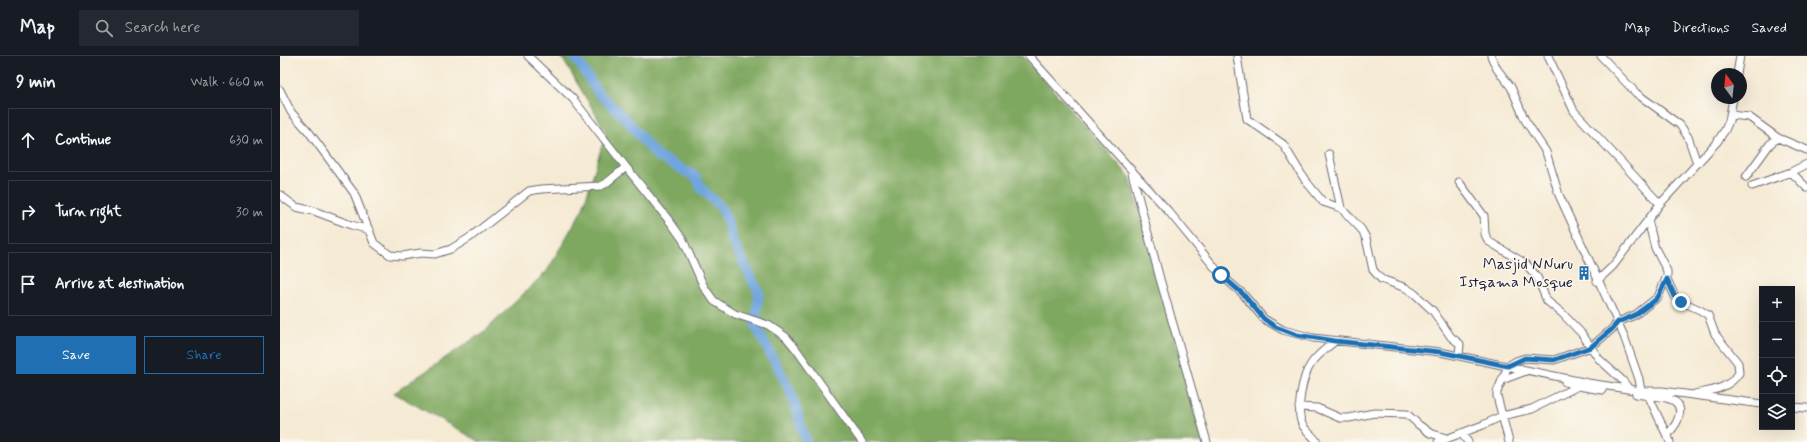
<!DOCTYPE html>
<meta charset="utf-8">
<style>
:root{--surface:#171b24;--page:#242831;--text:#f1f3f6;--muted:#9ea1a6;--line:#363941;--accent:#1f6fb2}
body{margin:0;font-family:Mynerve,sans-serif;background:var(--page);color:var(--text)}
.controls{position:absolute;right:12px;bottom:12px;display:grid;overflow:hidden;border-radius:0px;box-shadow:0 4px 16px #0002}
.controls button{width:36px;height:36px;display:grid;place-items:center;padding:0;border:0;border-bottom:1px solid var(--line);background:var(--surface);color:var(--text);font:20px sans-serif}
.compass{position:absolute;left:1431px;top:12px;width:36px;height:36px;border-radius:50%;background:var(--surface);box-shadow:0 4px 16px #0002;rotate:345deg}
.stop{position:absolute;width:12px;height:12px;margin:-9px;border:3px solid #1f6fb2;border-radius:50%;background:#fff}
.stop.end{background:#1f6fb2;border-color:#fff;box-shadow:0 1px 4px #0008}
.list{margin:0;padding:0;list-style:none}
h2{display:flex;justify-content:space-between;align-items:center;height:52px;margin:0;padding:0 16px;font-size:17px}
h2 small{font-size:13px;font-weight:400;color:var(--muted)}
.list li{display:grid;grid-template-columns:26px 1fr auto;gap:12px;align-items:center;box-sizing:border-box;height:64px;margin:0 8px 8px;padding:0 8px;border:1px solid var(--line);border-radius:0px}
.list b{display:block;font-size:15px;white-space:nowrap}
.list em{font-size:13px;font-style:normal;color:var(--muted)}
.actions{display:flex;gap:8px;padding:12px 16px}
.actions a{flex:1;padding:9px 0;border:1px solid var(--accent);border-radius:0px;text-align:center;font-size:14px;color:var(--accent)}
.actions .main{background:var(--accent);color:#fff}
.icon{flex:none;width:22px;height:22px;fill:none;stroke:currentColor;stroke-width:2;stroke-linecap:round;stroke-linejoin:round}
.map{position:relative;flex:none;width:1527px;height:386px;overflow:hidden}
header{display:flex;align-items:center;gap:24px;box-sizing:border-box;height:56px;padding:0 20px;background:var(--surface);border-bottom:1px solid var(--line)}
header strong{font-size:19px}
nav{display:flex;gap:22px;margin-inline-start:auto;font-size:14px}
.search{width:280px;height:36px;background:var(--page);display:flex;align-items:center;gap:10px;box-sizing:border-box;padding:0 14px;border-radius:0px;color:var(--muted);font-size:15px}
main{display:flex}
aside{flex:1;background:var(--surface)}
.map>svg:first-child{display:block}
</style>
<header>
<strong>Map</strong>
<div class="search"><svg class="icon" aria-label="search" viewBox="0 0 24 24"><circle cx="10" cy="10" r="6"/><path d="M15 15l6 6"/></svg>Search here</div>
<nav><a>Map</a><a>Directions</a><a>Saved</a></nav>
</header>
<main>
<aside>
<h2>9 min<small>Walk · 660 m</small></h2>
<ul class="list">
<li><svg class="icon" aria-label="ahead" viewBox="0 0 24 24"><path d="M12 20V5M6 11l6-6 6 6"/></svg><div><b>Continue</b></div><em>630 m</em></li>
<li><svg class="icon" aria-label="right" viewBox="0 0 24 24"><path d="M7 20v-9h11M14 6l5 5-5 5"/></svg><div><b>Turn right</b></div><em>30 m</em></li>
<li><svg class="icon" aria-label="arrive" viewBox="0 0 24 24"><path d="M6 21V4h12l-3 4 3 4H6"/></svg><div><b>Arrive at destination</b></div></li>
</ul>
<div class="actions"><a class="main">Save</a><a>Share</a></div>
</aside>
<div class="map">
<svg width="1527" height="386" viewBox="0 0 1527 386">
<rect width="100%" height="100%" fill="#fbf7ec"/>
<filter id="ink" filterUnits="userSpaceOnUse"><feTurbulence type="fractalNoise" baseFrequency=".025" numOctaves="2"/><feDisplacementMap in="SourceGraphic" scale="8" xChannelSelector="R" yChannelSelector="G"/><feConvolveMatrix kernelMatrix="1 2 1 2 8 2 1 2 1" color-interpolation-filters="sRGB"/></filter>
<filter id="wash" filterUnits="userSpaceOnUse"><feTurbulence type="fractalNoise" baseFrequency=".012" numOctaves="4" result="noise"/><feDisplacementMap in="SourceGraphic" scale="16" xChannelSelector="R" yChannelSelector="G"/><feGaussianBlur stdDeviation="0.9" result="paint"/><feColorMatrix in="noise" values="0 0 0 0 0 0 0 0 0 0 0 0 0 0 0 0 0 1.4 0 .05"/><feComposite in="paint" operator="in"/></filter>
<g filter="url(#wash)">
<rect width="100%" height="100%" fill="#f5ead4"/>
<!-- forest -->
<path fill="#7ea75f" stroke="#50644d" d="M281,0H743L850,121L924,386H200L114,337L206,274L267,215L303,152L326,76Z"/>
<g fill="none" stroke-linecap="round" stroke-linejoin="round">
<!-- river -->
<path stroke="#71a5dd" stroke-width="10" d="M293,0L297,4L319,38L344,61L376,99L416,121L421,132L441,151L447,164L453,186L479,237L475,269L510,334L526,386"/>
</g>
</g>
<g filter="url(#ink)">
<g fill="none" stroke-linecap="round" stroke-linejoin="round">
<defs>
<path id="minor" d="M248,0L293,43L346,111L391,167L403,184L424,231L434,245L455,258L488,269L506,281L516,293L582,386
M749,0L890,157L941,219L963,238L984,263L1003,274L1033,282L1160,296L1308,327L1361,335H1382L1482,348
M957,0L967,63L1003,88L1025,124L1043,146L1061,152
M1211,0L1217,13L1231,31L1245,64L1266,96L1279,139L1344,280L1359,323L1361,335
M1268,0L1294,55L1380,148
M1321,0L1356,37L1400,69L1408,81L1417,107
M1457,18L1460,0
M0,34L11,56L29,76L74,137L94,187L110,199L122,200L141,197L155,198L171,193L189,182L249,135L261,133L321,130L325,128L346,111
M1451,59L1469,61L1498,82
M1049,98L1061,152L1081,173L1086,182L1093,214L1101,223L1126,232L1135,238L1153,255L1171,281L1180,288L1179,299
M1511,116L1527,132
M852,117L880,223L927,386
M1466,121L1490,88L1498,82L1527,94
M1179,126L1204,160L1205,178L1208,185L1246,208L1257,221L1267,245L1282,257L1302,278L1319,303L1342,324L1349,333
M1472,130L1511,116L1527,108
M0,139L16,151L34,155L71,169L90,174
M1387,223L1396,243L1420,254L1428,259L1435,278L1458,307L1459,317C1448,333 1433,334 1415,338
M1317,225L1333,210L1380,148L1437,86L1445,74L1449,65L1453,42
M1222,324L1246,315
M1285,326L1298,330L1322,334
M1356,338C1370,342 1408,336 1398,363C1396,370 1391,373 1388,379L1390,386
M1369,341L1388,382
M1019,351L1037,352L1060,362H1069L1094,357L1127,358L1139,369L1150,377L1166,382
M1512,351L1527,352
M1181,377L1188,386
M1037,386C1033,379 1026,376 1022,368C1016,354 1022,321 1031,308C1037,299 1047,292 1055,285
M1158,386L1203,369L1222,360L1252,353L1298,330
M1229,386L1217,340V336L1228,310L1236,305L1245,302L1274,304L1311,291L1331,274L1338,266L1355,259L1378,241L1387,220V215L1375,192L1368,164"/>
</defs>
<!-- minor casing -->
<use href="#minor" stroke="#6c6871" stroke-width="9"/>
<!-- minor -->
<use href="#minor" stroke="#fff" stroke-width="7"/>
</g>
</g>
<g fill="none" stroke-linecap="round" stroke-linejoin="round" filter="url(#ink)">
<!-- route -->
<path stroke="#1f6fb2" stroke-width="5" d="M941,219L963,238L984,263L996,271L1017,279L1055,285L1160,296L1228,310L1245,302L1274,304L1311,291L1331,274L1338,266L1355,259L1374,245L1378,241L1387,223L1396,243L1401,246"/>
</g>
<!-- icons -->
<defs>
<symbol id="building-bare" viewBox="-9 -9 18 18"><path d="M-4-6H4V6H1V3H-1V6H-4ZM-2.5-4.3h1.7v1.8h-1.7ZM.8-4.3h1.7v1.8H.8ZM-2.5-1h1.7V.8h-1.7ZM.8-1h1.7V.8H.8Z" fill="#1f6fb2" stroke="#fbf7ec" stroke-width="2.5" paint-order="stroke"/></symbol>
</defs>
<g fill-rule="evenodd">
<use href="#building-bare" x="1294" y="207" width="20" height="20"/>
</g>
<g text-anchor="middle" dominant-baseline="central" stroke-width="3" stroke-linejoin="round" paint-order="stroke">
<!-- poi labels -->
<g font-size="16" fill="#22223b" stroke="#fbf7ec" text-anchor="end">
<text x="1293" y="208">Masjid NNuru<tspan x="1293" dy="18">Istqama Mosque</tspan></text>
</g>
</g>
</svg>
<div class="controls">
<button>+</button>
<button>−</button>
<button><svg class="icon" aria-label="locate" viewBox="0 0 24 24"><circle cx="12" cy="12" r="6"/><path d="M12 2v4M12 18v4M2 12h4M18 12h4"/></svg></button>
<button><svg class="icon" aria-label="layers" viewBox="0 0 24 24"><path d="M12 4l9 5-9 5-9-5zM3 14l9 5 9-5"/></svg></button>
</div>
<svg class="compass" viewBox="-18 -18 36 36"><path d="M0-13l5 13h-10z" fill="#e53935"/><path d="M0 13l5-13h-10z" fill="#9ea1a6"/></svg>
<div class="stop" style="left:941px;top:219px"></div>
<div class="stop end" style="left:1401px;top:246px"></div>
</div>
</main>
